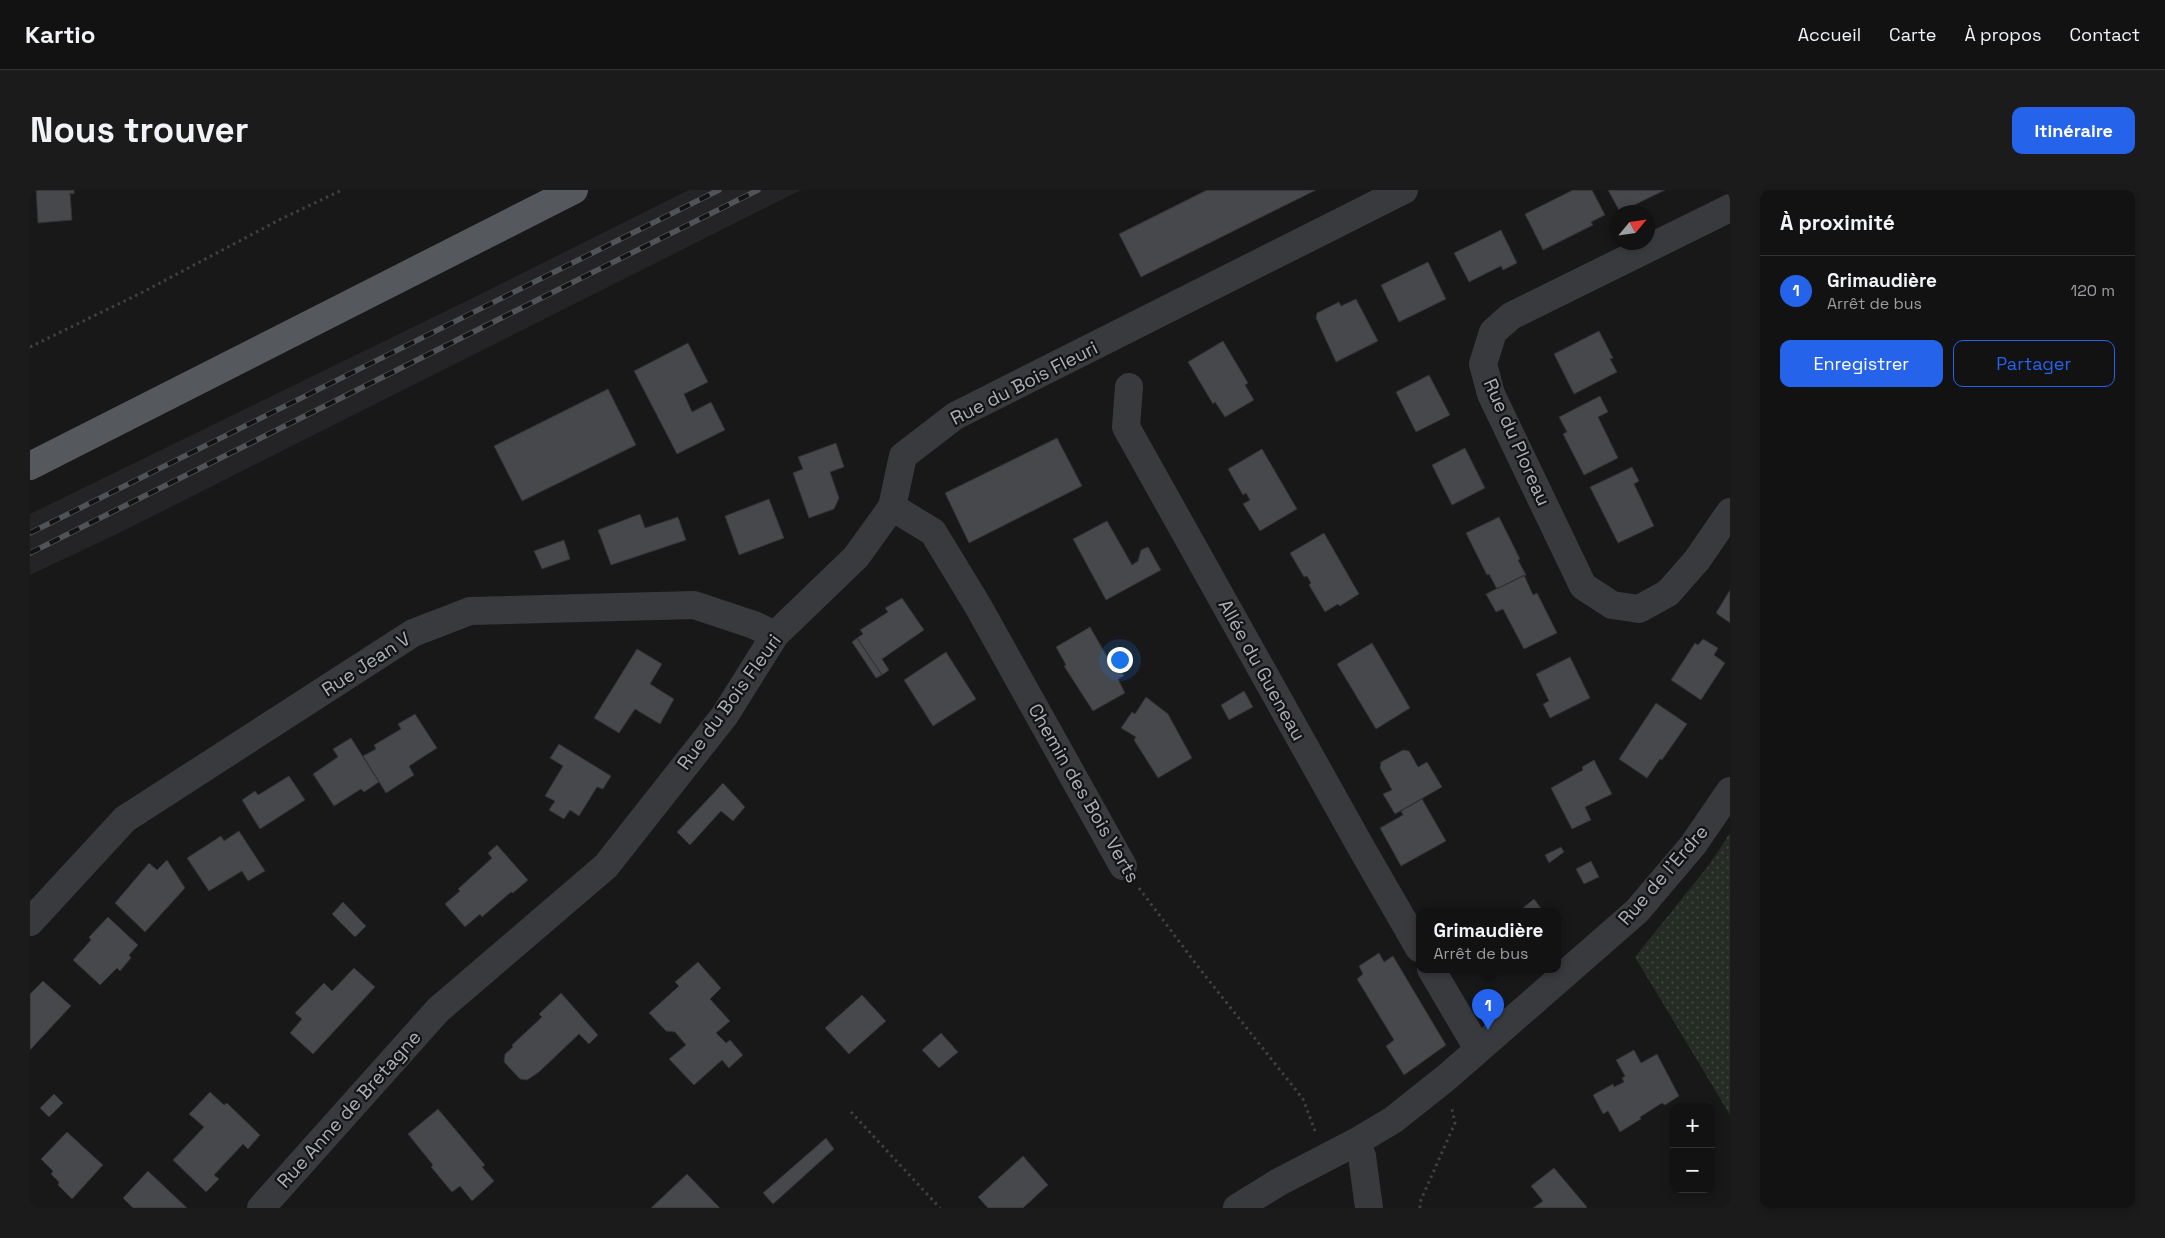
<!DOCTYPE html>
<html lang="fr">
<meta charset="utf-8">
<style>
:root{--surface:#121213;--page:#1b1b1c;--text:#f1f3f6;--muted:#9c9ea0;--line:#313233;--accent:#2563eb}
body{margin:0;font-family:"Space Grotesk",sans-serif;background:var(--page);color:var(--text)}
.controls{position:absolute;right:15px;bottom:15px;display:grid;overflow:hidden;border-radius:10px;box-shadow:0 2px 8px #0003}
.controls button{width:45px;height:45px;display:grid;place-items:center;padding:0;border:0;border-bottom:1px solid var(--line);background:var(--surface);color:var(--text);font:25px sans-serif}
.compass{position:absolute;left:1580px;top:15px;width:45px;height:45px;border-radius:50%;background:var(--surface);box-shadow:0 2px 8px #0003;rotate:61deg}
.you{position:absolute;left:1089px;top:469px;width:18px;height:18px;margin:-12px;border:4px solid #fff;border-radius:50%;background:#1a73e8;box-shadow:0 0 0 8px #1a73e833}
.badge{display:grid;place-items:center;width:32px;height:32px;border-radius:50%;background:var(--accent);color:#fff;font-size:16px;font-weight:700}
.pin{position:absolute;translate:-50% -41px;filter:drop-shadow(0 1px 2px #0008)}
.pin::after{content:'';position:absolute;top:26px;width:18px;height:15px;background:inherit;clip-path:polygon(0 0,100% 0,50% 100%)}
.popup{position:absolute;left:1386px;top:718px;width:145px;height:65px;box-sizing:border-box;display:grid;place-content:center;border-radius:10px;background:var(--surface);filter:drop-shadow(0 1px 4px #0005);font-size:16px;white-space:nowrap;color:var(--muted)}
.popup b{font-size:19px;color:var(--text)}
.popup::after{content:'';position:absolute;left:50%;top:100%;margin-left:-10px;border:10px solid transparent;border-top-color:var(--surface)}
.list{margin:0;padding:0;list-style:none}
h2{display:flex;justify-content:space-between;align-items:center;height:65px;margin:0;padding:0 20px;font-size:21px}
h2 small{font-size:16px;font-weight:400;color:var(--muted)}
.list li{display:grid;grid-template-columns:32px 1fr auto;gap:15px;align-items:center;box-sizing:border-box;height:70px;padding:0 20px;border-top:1px solid var(--line)}
.list b{display:block;font-size:19px;white-space:nowrap}
.list p{margin:0;font-size:16px;white-space:nowrap;color:var(--muted)}
.list em{font-size:16px;font-style:normal;color:var(--muted)}
.actions{display:flex;gap:10px;padding:15px 20px}
.actions a{flex:1;padding:11px 0;border:1px solid var(--accent);border-radius:10px;text-align:center;font-size:18px;color:var(--accent)}
.actions .main{background:var(--accent);color:#fff}
.map{position:relative;flex:none;width:1700px;height:1018px;overflow:hidden;border-radius:10px}
header{display:flex;align-items:center;gap:30px;box-sizing:border-box;height:70px;padding:0 25px;background:var(--surface);border-bottom:1px solid var(--line)}
header strong{font-size:24px}
nav{display:flex;gap:28px;margin-inline-start:auto;font-size:18px}
.intro{display:flex;align-items:center;justify-content:space-between;box-sizing:border-box;height:120px;padding:0 30px}
h1{margin:0;font-size:35px}
.button{padding:12px 22px;border-radius:10px;background:var(--accent);color:#fff;font-size:18px;font-weight:700}
main{display:flex;gap:30px;padding:0 30px}
aside{flex:1;background:var(--surface);border-radius:10px;box-shadow:0 2px 8px #0003}
.map>svg:first-child{display:block}
</style>
<header>
<strong>Kartio</strong>
<nav><a>Accueil</a><a>Carte</a><a>À propos</a><a>Contact</a></nav>
</header>
<div class="intro"><h1>Nous trouver</h1><a class="button">Itinéraire</a></div>
<main>
<div class="map">
<svg width="1700" height="1018" viewBox="0 0 1700 1018">
<defs>
<pattern id="grass-dots" width="8" height="8" patternUnits="userSpaceOnUse" patternTransform="scale(1.25)"><rect width="8" height="8" fill="#242c24"/><path d="M2 2h.1M6 6h.1" fill="none" stroke="#414842" stroke-width="1.8" stroke-linecap="round"/></pattern>
</defs>
<rect width="100%" height="100%" fill="#181819"/>
<!-- built -->
<path fill="#242426" d="M659,0H771L89,343L0,385V324L455,102Z"/>
<!-- grass -->
<path fill="url(#grass-dots)" d="M1700,643V925L1605,767L1679,675Z"/>
<!-- building -->
<path fill="#47484c" stroke="#323235" d="M6,0H44V4L40,3L42,30L8,33Z
M1177,0H1286L1111,87L1089,44Z
M1543,0H1562L1575,25L1561,32L1563,35L1513,60L1495,24Z
M1578,0H1635L1590,22Z
M1471,40L1487,73L1473,80L1471,76L1439,92L1424,63Z
M1398,72L1416,109L1369,132L1351,95Z
M1326,109L1348,151L1306,172L1286,128L1287,123L1309,112L1311,116Z
M1569,141L1583,168L1580,169L1587,182L1544,204L1524,164Z
M1193,151L1218,193L1215,195L1224,210L1195,227L1185,212L1183,214L1158,172Z
M658,153L678,192L654,204L662,222L681,212L695,240L647,264L604,181Z
M1399,185L1420,225L1386,242L1366,202Z
M578,199L606,255L492,311L464,256Z
M1570,206L1578,222L1568,227L1588,268L1554,285L1533,244L1537,242L1529,227Z
M1027,248L1052,296L939,353L915,303Z
M806,253L814,277L800,282L809,308L804,319L779,328L763,283L773,279L768,267Z
M1435,258L1455,298L1422,315L1402,275Z
M1232,259L1267,319L1230,341L1213,314L1220,310L1216,303L1213,305L1198,279Z
M1602,277L1609,291L1604,294L1624,336L1588,353L1560,297Z
M739,309L754,348L709,365L695,326Z
M610,324L615,338L648,327L656,350L581,375L568,340Z
M1469,327L1490,369L1488,370L1496,385L1467,399L1459,384L1457,385L1436,343Z
M1077,331L1102,375L1108,371L1111,360L1118,357L1131,380L1076,410L1043,349Z
M1294,343L1329,404L1310,416L1308,414L1295,422L1279,395L1281,393L1277,386L1274,387L1260,363Z
M534,350L540,369L512,379L504,361Z
M1494,385L1503,405L1507,403L1527,443L1494,459L1473,419L1466,422L1456,404Z
M1700,400V433L1686,423Z
M872,408L894,440L852,469L859,480L852,485L827,448L833,444L830,440L858,422L855,418Z
M1060,437L1083,477L1087,475L1094,486L1088,489L1095,503L1063,521L1034,476L1036,475L1026,457Z
M827,448L852,485L846,488L822,452Z
M1673,449L1688,458L1684,465L1695,473L1671,510L1641,490L1665,453L1668,455Z
M1342,453L1380,518L1346,539L1307,474Z
M607,459L632,474L620,494L644,509L630,534L605,519L589,543L564,528Z
M916,462L946,509L903,536L874,490Z
M1540,467L1560,508L1520,528L1513,514L1519,511L1506,484Z
M1214,501L1223,517L1199,530L1191,515Z
M1116,507L1138,524L1162,568L1128,588L1104,550L1106,547L1091,538L1102,522L1105,524Z
M1626,513L1657,534L1632,570L1630,569L1617,588L1589,569Z
M385,524L407,558L379,576L384,585L356,603L333,566L346,559L344,555L371,539L368,534Z
M321,548L349,592L334,602L331,599L304,616L283,584L308,567L303,559Z
M529,554L581,586L573,599L567,597L549,626L540,620L534,629L519,620L525,611L515,606L533,576L520,568Z
M1373,560L1379,561L1388,577L1397,572L1412,597L1365,624L1353,604L1362,600L1350,578L1351,572Z
M1564,570L1582,604L1555,617L1561,630L1542,639L1521,598L1553,580L1552,577Z
M259,586L275,610L230,639L212,610L225,601L228,605Z
M693,593L715,617L703,631L691,621L660,655L647,642Z
M1392,609L1416,651L1371,676L1350,638L1373,625L1371,621Z
M209,641L235,681L218,691L212,681L179,701L157,668L191,646L194,651Z
M467,655L498,690L483,703L481,702L452,727L450,724L435,737L415,714L430,701L428,699L462,668L458,663Z
M1531,657L1534,662L1519,673L1515,665Z
M137,670L155,698L115,742L85,713L119,673L127,680Z
M1561,671L1569,687L1554,694L1546,679Z
M1504,709L1513,721H1489Z
M313,712L336,736L325,747L302,724Z
M78,727L108,755L99,765L101,768L90,781L87,778L70,795L43,770L61,750L59,747Z
M1349,763L1354,772L1363,766L1416,855L1374,885L1356,856L1364,850L1327,789L1333,784L1329,776Z
M668,772L691,798L680,809L700,831L686,843L696,853L700,850L713,865L699,878L692,870L664,895L639,869L656,855L645,842L636,841L619,823L649,796L645,792Z
M324,778L345,797L283,864L260,843L272,829L265,823L294,793L302,801Z
M13,791L41,816L0,860V804Z
M531,803L568,845L559,854L549,844L509,882L497,890L490,889L474,872L475,864L483,857L482,855L512,827L509,824Z
M832,805L856,831L819,864L795,838Z
M911,843L928,862L909,878L892,860Z
M1604,860L1611,873L1627,864L1649,906L1635,915L1632,913L1610,927L1611,929L1590,942L1578,921L1573,924L1563,905L1583,894L1584,897L1594,892L1592,888L1595,886L1586,870Z
M180,902L194,915L197,913L230,945L218,959L213,954L184,985L189,989L176,1002L143,970L174,937L159,924Z
M24,904L33,913L19,927L10,918Z
M408,919L455,975L452,977L464,991L442,1011L430,996L422,1002L401,977L403,975L378,944Z
M37,942L73,975L42,1009L28,995L29,992L21,984L23,981L11,969Z
M796,948L804,959L743,1014L733,1003Z
M993,966L1018,995L993,1018H958L948,1007Z
M1524,978L1557,1017L1556,1018H1503L1513,1011L1501,996Z
M118,981L157,1018H103L93,1008Z
M657,984L690,1018H621Z"/>
<g fill="none" stroke-linecap="round" stroke-linejoin="round">
<!-- path -->
<path stroke="#3f4145" stroke-width="3" stroke-dasharray="2.5 4" stroke-linecap="butt" d="M0,157L113,102L251,29L312,0
M1109,698L1169,778L1273,909L1285,941
M821,922L910,1018
M1390,1018V1012L1425,933L1422,919"/>
<!-- minor -->
<path stroke="#393a3e" stroke-width="28" d="M1700,18L1481,126L1463,142L1453,174L1461,204L1553,396L1582,415L1609,419L1638,403L1667,370L1700,322
M1099,197L1096,237L1332,659L1389,758
M862,317L903,342L948,416L1093,676
M0,732L95,629L383,443L440,421L664,415L724,435L745,445
M1401,779L1448,859
M1326,952L1332,966L1339,1018
M231,1018L408,820L576,676L695,525L745,445L826,367L862,317L873,266L925,226L1374,0
M1207,1018L1249,992L1326,952L1363,930L1417,887L1607,721L1663,655L1700,601"/>
<!-- major -->
<path stroke="#55585d" stroke-width="28" d="M0,276L544,0"/>
<defs>
<path id="rail" d="M0,343L689,0
M0,363L728,0"/>
</defs>
<!-- rail casing -->
<use href="#rail" stroke="#505357" stroke-width="5.5"/>
<!-- rail -->
<use href="#rail" stroke="#131314" stroke-width="4" stroke-dasharray="11" stroke-linecap="butt"/>
</g>
<g text-anchor="middle" dominant-baseline="central" stroke-width="4.5" stroke-linejoin="round" paint-order="stroke">
<!-- street labels -->
<g font-size="19" fill="#abb1b8" stroke="#131314">
<text transform="translate(994 193) rotate(-27)">Rue du Bois Fleuri</text>
<text transform="translate(1487 252) rotate(66)">Rue du Ploreau</text>
<text transform="translate(336 474) rotate(-33)">Rue Jean V</text>
<text transform="translate(1232 480) rotate(61)">Allée du Gueneau</text>
<text transform="translate(699 512) rotate(-54)">Rue du Bois Fleuri</text>
<text transform="translate(1054 603) rotate(60)">Chemin des Bois Verts</text>
<text transform="translate(1633 685) rotate(-49)">Rue de l'Erdre</text>
<text transform="translate(319 919) rotate(-48)">Rue Anne de Bretagne</text>
</g>
</g>
</svg>
<div class="controls">
<button>+</button>
<button>−</button>
</div>
<svg class="compass" viewBox="-18 -18 36 36"><path d="M0-13l5 13h-10z" fill="#e53935"/><path d="M0 13l5-13h-10z" fill="#9c9ea0"/></svg>
<div class="you"></div>
<div class="pin badge" style="left:1458px;top:840px">1</div>
<div class="popup"><b>Grimaudière</b>Arrêt de bus</div>
</div>
<aside>
<h2>À proximité<small></small></h2>
<ul class="list">
<li><span class="badge">1</span><div><b>Grimaudière</b><p>Arrêt de bus</p></div><em>120 m</em></li>
</ul>
<div class="actions"><a class="main">Enregistrer</a><a>Partager</a></div>
</aside>
</main>
